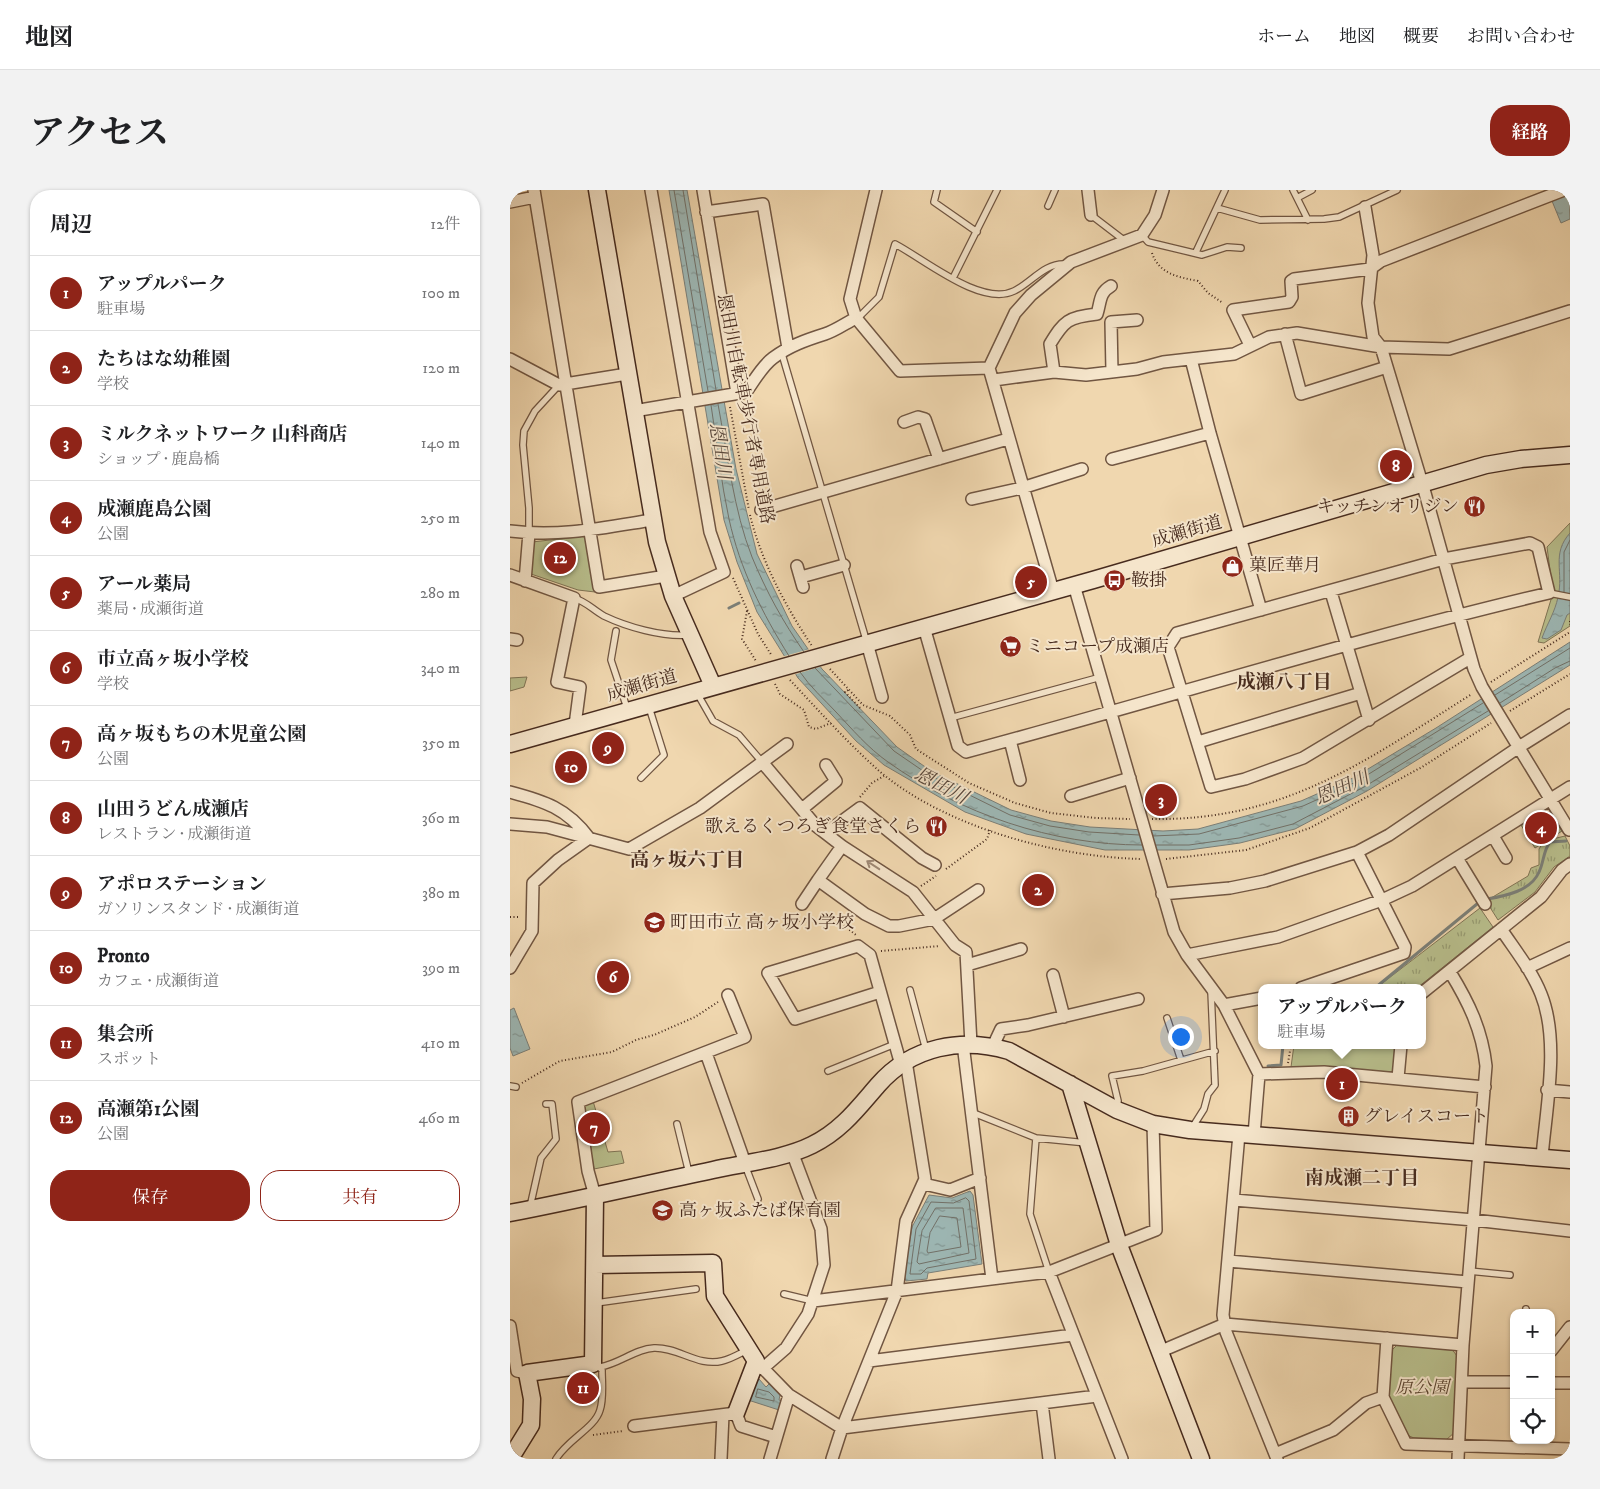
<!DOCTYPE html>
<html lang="ja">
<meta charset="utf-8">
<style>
:root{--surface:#fff;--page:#f2f2f2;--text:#202124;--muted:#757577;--line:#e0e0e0;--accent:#8f2418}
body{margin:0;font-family:"IM FELL DW Pica","Noto Serif JP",serif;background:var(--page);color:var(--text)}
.controls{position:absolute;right:15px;bottom:15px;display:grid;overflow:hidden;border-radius:10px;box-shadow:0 1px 4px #0004}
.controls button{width:45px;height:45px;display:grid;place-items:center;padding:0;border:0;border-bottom:1px solid var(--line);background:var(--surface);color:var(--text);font:25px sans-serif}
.you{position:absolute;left:670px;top:846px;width:18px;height:18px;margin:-12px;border:4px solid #fff;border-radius:50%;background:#1a73e8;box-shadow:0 0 0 8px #1a73e833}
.badge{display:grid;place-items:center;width:32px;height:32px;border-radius:50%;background:var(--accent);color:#fff;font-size:16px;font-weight:700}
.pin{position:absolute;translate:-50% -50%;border:2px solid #fff;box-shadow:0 1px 5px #0006}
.popup{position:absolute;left:748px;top:794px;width:168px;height:65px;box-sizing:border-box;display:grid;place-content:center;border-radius:10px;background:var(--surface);filter:drop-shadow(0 1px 4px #0005);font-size:16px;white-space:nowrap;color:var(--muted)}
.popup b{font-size:19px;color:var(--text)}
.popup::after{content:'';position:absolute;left:50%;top:100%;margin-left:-10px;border:10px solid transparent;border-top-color:var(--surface)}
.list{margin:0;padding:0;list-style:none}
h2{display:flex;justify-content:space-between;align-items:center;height:65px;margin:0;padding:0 20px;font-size:21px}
h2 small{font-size:16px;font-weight:400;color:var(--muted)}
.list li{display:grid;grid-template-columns:32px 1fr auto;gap:15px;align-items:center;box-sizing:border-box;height:75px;padding:0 20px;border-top:1px solid var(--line)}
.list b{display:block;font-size:19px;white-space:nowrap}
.list p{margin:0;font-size:16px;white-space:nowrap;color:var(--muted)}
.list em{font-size:16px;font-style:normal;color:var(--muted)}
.actions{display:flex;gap:10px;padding:15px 20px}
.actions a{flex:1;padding:11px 0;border:1px solid var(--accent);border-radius:20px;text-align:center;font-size:18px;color:var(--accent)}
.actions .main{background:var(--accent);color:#fff}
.icon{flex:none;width:28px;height:28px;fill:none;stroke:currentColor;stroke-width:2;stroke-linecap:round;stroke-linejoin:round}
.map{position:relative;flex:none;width:1060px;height:1269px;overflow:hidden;border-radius:20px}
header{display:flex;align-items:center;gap:30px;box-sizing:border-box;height:70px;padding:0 25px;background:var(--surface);border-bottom:1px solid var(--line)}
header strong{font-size:24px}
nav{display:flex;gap:28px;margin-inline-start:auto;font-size:18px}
.intro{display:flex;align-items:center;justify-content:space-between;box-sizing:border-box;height:120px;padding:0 30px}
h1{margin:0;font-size:35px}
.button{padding:12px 22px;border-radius:20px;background:var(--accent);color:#fff;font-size:18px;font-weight:700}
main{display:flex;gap:30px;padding:0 30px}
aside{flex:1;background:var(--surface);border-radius:20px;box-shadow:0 1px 4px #0004}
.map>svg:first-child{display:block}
</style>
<header>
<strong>地図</strong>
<nav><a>ホーム</a><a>地図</a><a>概要</a><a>お問い合わせ</a></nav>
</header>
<div class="intro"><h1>アクセス</h1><a class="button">経路</a></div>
<main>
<aside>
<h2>周辺<small>12件</small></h2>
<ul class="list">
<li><span class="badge">1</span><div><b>アップルパーク</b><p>駐車場</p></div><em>100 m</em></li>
<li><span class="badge">2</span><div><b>たちはな幼稚園</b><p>学校</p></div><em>120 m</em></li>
<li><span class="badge">3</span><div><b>ミルクネットワーク 山科商店</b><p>ショップ · 鹿島橋</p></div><em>140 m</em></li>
<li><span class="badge">4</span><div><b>成瀬鹿島公園</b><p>公園</p></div><em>250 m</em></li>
<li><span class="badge">5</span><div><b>アール薬局</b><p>薬局 · 成瀬街道</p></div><em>280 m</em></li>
<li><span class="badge">6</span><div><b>市立高ヶ坂小学校</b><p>学校</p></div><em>340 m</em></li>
<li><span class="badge">7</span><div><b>高ヶ坂もちの木児童公園</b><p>公園</p></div><em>350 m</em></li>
<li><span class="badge">8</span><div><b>山田うどん成瀬店</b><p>レストラン · 成瀬街道</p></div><em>360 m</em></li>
<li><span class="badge">9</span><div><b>アポロステーション</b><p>ガソリンスタンド · 成瀬街道</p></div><em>380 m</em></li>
<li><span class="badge">10</span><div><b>Pronto</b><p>カフェ · 成瀬街道</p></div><em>390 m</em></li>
<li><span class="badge">11</span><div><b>集会所</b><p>スポット</p></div><em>410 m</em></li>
<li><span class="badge">12</span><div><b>高瀬第1公園</b><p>公園</p></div><em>460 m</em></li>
</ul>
<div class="actions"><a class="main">保存</a><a>共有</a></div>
</aside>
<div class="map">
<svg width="1060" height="1269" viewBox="0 0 1060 1269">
<defs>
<pattern id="grass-tufts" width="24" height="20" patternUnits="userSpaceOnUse" patternTransform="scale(1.25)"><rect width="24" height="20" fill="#b8be8c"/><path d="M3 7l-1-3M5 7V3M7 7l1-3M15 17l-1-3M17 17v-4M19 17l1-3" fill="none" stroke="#979b72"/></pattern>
<pattern id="water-ripples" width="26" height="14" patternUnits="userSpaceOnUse" patternTransform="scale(1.25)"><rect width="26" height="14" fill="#9db7b4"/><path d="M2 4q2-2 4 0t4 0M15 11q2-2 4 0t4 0" fill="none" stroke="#829592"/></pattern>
</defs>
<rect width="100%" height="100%" fill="#f0d7af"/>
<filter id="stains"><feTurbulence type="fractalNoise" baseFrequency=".004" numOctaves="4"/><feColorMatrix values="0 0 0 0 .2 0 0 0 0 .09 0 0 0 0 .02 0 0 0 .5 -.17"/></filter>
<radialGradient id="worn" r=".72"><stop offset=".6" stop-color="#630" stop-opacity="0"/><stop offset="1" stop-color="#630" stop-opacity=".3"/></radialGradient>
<!-- grass -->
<path fill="url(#grass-tufts)" stroke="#807455" d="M1055,646L1060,656V666L1044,677L1025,702L988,730L976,711L1018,686L1021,678L1029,675V659L1034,651Z
M970,718L983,737L907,798H866Z"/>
<!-- park -->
<path fill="#b8be8c" stroke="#807455" d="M1060,333V436L1034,453L1028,452L1043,403L1037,357Z
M76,346L85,402L68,400L21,384L22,352Z
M17,487L14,497L0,501V488Z
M1033,621L1040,623L1052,641L1025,658L1011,635Z
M784,855H886L884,882L781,877Z
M83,911L98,962L111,961L114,973L84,979L73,915Z
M889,1153L941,1158L947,1166L945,1242L936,1250L904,1248L897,1245L878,1204L882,1160Z"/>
<!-- water -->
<path fill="url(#water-ripples)" stroke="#7b7f78" d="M159,0H177L226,279L247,364L282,436L312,479L387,557L421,581L501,620L541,631L580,637L653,641L688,639L791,611L843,588L926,538L1060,452V475L857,601L785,639L730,653L679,660H595L516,644L455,622L374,575L346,551L288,488L247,422L227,372L214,330Z
M1059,4L1060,29L1051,33L1042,11Z
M1060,343V423L1057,425L1051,440L1037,449L1032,448C1037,434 1045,422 1048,407C1054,382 1041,364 1060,343Z
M4,818L20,859L3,866L0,858V820Z
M460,1001L463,1005L472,1074L418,1083L417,1089L396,1091L394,1085L402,1037L419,1005L442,1008Z
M249,1189L256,1197L259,1194L270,1205L269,1210L272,1211L269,1220L238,1210L240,1202Z"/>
<!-- pier -->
<path fill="#f0d7af" d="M300,459L313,476L283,485L271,467Z"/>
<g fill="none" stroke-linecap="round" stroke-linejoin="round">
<!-- shore -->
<path stroke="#727169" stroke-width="1" d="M164,0L198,201
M173,0L206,200
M208,214C217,262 224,322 242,367C256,401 273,432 294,462
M201,215C207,253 211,292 219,329C230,379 252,423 279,466
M1054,402V362L1060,350
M305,478L384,561L419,585L500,625L540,636L579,642L629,645
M290,482C300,497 314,509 326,522C342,539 358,558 378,572C451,624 542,655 632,655
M985,505L1060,458
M990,513L1045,478L1060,471
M643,646L689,644L793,616L846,592L973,513
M646,655H679L729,648L783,634L854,597L978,521
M456,1008L459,1011L466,1069L417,1078L411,1084H400L406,1039L421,1012L443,1013Z
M426,1018H453L459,1063L409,1074L407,1072L412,1041Z
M430,1026L447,1028L451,1057L418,1063L417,1061L420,1043Z
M248,1199L259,1202L264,1207V1211L246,1207Z"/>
<!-- stream -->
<path stroke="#7b7f78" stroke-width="3" d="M219,418L229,413
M977,709C995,706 1021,701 1029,682C1034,672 1033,661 1040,652L1056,651
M865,798L967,714
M758,876L771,875L773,855"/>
<defs>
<path id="lane" d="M427,0L424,12L467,42
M783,0L798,30
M787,8L802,0
M538,16L545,0
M707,18L750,30L814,29L829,27L887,0
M581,25L615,51
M632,45L638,52L692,65L717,57L731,58
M686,62L715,0
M443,88L487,0
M347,129L369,107L385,54C414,69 471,117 504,101C521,93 534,73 555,74
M272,164L357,453
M19,343V318L13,255L14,241L25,221L49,195
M1039,403L1060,407
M64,408C77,412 83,420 94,426C117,437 152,447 178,445
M106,441L101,470L117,518
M187,503L203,531L229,545L252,572
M440,528L591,487
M131,588L154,565L139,517
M400,800L416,860
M657,828L671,870
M318,881L385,854
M0,896L6,897
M607,917L608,911L602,886L633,881L705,861
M461,922L526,948L577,953
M167,934L179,983
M682,938L694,919L698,904L705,895L701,801
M526,948L520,1024L539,1082
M235,975L248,1009
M20,1017L31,968L46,949L42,914H36
M959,1081L1000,1085
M274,1104L303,1111
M86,1113L186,1099
M1016,1119L1017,1123
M90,1177C109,1174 125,1159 144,1158C168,1157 188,1177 212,1171C221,1169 229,1164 237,1160
M46,1269C58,1249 85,1238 90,1220C94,1208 92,1192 92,1180L88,1176"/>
<path id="street" d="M24,0L89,397L156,386
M141,0L200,342L214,382L163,406
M193,0L227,203
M366,0L340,109L346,128L390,181L479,178
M578,0L581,25
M0,12L25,7
M855,17L863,65L858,113L863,147L871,157L915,303L964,479L972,497L1059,640
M196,22L253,14L278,158
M775,144L791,204L877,177
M740,155L723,120L779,112L782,107L781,91L784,89L860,79L871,71L1054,0
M0,169L49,195L117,184
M681,169L700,243L751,420
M544,182L540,154C554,131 558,127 587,124C591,111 589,103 601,96
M602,182L601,132L627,130
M484,190L544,182L576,185L627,179L653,172L724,164L759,147L787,143L871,157L939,159L1060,121
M124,221L236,202C244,191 252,176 263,168C279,156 296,150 315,144C325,141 336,133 346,128
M394,232L408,227L415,229L429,269
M602,269L700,243
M462,309L512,298L572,279
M251,320L498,249
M0,341C51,347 92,338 142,330
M287,376L293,397
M0,385L64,408L47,492L70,497L65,535
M291,387L334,375
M15,391L19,343
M564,395L664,742L677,765L714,815L749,884L744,945
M543,401L479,178L505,123L521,105L561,72L632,45L645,25L653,0
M821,402L859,530
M414,437L448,556L456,562C650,510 843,449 1039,403L1028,357L1020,353L934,369L667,443L658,457L701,597L735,589L793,568L960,468
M0,449L7,450
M357,453L372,507
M500,550L510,590
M688,552L851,503
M252,572L306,636L332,656L403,702L445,755L456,762L461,854
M0,602C34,611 57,618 79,648
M561,606L620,588
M292,619L326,591L316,575
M0,634L37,637L119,659L190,618L277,554
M316,643L350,618L412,668L425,675
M983,646L996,668
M332,656L308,690L355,724L379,736H389L424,729L468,700
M947,668L975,714
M652,704L720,698L755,691L847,662L879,645L1009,557L1060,525
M292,714L308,690
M991,739C1005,760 1022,781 1031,804C1050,851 1036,918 1032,967
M677,765L768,747L872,710L902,696L1060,597
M457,775L511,759
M0,778L22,741L23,693L48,670L79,648
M1017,778L1060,758
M940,782C959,813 972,840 976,876L953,1155L948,1269
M543,785L554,827
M791,798L894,763L895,757L847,662
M370,802L285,829L258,783L348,756L360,765L391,875
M912,803L1031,707L1052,680L1060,674
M714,815L752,808
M453,854L482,1089
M483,856L491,839L518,835L628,809
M196,863L235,973
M749,884L814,882L975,897
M888,888L891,855
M1037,900L1060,902
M729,944L713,1125L716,1142L767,1269
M414,994L440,1000L470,988
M85,1006L78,981L68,912L235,847L218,805
M724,1010L964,1030L1060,1041
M718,1071L958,1092
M539,1082L612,1269
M303,1111L539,1082L646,1040L643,934
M0,1136L7,1181L17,1183
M877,1148L873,1207L896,1254L1060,1259
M1041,1161L1060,1137
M649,1162L715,1134L953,1155
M246,1171L279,1205L332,1238L587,1206
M359,1171L563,1145
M252,1179L276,1158L298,1124L314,1075L311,1039L282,962
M952,1192H1004
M1041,1193H1060
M532,1213L539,1269
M124,1236L226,1223L231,1236L266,1247
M765,1264L823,1240L856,1213L873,1207
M211,1269L213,1225
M260,1269L279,1205
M322,1269L332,1238L387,1101L396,1031L415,989L396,871"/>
<path id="secondary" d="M87,0L147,352L163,406L203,496
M0,554L583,390L976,275L1011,269L1060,265
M560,894L609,1055L691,1269
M0,1023C68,1010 136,994 203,980C234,973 274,969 302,955C331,941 348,918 368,895C402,856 452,847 499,861L607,920L643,934L680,940L1060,970
M85,1075L203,1073L205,1106L246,1171L226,1223
M0,1269L21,1235L22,1209L17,1183L83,1174L85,1006"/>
</defs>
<!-- lane casing -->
<use href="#lane" stroke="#715642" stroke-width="8"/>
<!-- street casing -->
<use href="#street" stroke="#715642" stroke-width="14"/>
<!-- secondary casing -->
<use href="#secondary" stroke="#472b1e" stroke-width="19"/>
<!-- path -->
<path stroke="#472b1e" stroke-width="2" stroke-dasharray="1 2.5" stroke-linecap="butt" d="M642,63C649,84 668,87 688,91L698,103L713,113
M220,217L239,320
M240,325C251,371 276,417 302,456
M223,388L248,444L262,466
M237,421L232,449L246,471
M1060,431V435
M320,479L353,515L380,526L400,545L406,559L459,593L505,613L541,623L586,628L620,629
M280,490C309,521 337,552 368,580C434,637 546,667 631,669
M981,492L1060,442
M265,494L270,504L294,520L299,537L306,539L321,533
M338,500L335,502L351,519
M1000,521L1060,484
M350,607L362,593L374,586
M642,629C775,631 855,571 962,504
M656,669L736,660L800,638L912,577L981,533
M436,679L477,649L480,640
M411,696L426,686
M0,727H10
M282,730L332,734L346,745
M371,761L430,756
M778,873L781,855
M12,893L50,871L102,862L126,850L144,845L185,827L208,812
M83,1245L113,1241"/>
<!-- lane -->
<use href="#lane" stroke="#f5e5cb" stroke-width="5.5"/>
<!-- street -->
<use href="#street" stroke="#f5e5cb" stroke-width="11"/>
<!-- secondary -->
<use href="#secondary" stroke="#f5e5cb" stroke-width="16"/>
</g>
<!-- one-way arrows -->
<defs><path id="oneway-shaft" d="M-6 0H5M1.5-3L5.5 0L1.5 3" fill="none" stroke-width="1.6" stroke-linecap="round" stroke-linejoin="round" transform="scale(1.25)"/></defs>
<use stroke="#9e8874" href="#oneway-shaft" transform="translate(363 675) rotate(-147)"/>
<!-- icons -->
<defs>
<symbol id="restaurant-disc" viewBox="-11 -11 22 22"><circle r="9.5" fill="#8f2418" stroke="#f5e5cb"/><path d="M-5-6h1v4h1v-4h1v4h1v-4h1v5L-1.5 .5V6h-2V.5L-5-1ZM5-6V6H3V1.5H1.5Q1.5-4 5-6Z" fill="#fff"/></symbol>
<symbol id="shop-disc" viewBox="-11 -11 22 22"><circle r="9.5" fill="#8f2418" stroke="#f5e5cb"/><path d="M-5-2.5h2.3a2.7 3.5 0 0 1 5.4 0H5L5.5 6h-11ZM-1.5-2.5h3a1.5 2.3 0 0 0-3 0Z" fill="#fff"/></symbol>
<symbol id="bus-disc" viewBox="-11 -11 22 22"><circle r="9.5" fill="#8f2418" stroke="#f5e5cb"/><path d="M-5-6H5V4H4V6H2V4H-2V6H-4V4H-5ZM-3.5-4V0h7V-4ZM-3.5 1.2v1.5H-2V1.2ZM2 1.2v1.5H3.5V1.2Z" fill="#fff"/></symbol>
<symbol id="supermarket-disc" viewBox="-11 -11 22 22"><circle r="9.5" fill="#8f2418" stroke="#f5e5cb"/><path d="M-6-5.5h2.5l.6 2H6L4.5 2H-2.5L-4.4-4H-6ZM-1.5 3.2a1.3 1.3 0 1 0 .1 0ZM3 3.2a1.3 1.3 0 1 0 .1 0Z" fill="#fff"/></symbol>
<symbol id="school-disc" viewBox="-11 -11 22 22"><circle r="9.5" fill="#8f2418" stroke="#f5e5cb"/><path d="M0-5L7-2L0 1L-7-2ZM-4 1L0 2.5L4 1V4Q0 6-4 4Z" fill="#fff"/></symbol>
<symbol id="building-disc" viewBox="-11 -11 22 22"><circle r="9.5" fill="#8f2418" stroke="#f5e5cb"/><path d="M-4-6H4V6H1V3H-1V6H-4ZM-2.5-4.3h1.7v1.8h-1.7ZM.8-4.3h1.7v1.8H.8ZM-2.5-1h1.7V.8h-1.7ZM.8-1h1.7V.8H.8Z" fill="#fff"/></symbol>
</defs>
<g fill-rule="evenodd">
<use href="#restaurant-disc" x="952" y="304" width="25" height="25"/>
<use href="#shop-disc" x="710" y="364" width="25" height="25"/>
<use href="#bus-disc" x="592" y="378" width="25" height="25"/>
<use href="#supermarket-disc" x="488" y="444" width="25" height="25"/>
<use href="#restaurant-disc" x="414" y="624" width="25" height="25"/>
<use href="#school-disc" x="132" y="720" width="25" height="25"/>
<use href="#building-disc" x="826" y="914" width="25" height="25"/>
<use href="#school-disc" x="140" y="1008" width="25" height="25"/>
</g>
<g text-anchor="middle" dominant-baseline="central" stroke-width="4" stroke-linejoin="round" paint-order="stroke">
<!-- street labels -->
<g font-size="18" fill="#472b1e" stroke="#f5e5cb">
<text transform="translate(235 219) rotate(79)">恩田川自転車歩行者専用道路</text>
<text transform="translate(677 342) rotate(-16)">成瀬街道</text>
<text transform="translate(132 496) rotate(-16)">成瀬街道</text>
</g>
<!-- poi labels -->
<g font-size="18" fill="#472b1e" stroke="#f5e5cb" text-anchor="start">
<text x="949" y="317" text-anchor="end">キッチンオリジン</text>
<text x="739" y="376">菓匠華月</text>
<text x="621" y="391">鞍掛</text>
<text x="516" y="457">ミニコープ成瀬店</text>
<text x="411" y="637" text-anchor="end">歌えるくつろぎ食堂さくら</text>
<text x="160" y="733">町田市立 高ヶ坂小学校</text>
<text x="854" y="927">グレイスコート</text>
<text x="169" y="1021">高ヶ坂ふたば保育園</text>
</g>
<!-- park labels -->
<g font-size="18" font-style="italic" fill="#5e4834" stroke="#f5e5cb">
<text x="912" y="1198">原公園</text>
</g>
<!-- water labels -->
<g font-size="19" font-style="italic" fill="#58473c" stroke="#f5e5cb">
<text transform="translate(210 261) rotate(81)">恩田川</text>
<text transform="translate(431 596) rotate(28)">恩田川</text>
<text transform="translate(832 598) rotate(-24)">恩田川</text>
</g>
<!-- neighbourhood labels -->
<g font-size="19" font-weight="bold" fill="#472b1e" stroke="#f5e5cb">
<text x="774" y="492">成瀬八丁目</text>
<text x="177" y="670">高ヶ坂六丁目</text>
<text x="852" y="988">南成瀬二丁目</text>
</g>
</g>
<rect width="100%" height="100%" filter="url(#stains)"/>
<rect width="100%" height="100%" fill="url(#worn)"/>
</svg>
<div class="controls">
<button>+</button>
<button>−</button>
<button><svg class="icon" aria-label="locate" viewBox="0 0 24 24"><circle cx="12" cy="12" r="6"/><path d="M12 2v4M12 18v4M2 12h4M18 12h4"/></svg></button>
</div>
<div class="you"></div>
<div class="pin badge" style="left:832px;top:894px">1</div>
<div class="popup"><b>アップルパーク</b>駐車場</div>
<div class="pin badge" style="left:528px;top:700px">2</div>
<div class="pin badge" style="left:651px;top:610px">3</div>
<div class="pin badge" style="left:1031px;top:638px">4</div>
<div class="pin badge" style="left:521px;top:392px">5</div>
<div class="pin badge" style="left:103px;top:787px">6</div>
<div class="pin badge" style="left:84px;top:938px">7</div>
<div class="pin badge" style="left:886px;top:276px">8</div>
<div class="pin badge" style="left:98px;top:558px">9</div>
<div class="pin badge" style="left:61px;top:577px">10</div>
<div class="pin badge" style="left:73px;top:1198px">11</div>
<div class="pin badge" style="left:50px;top:368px">12</div>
</div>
</main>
